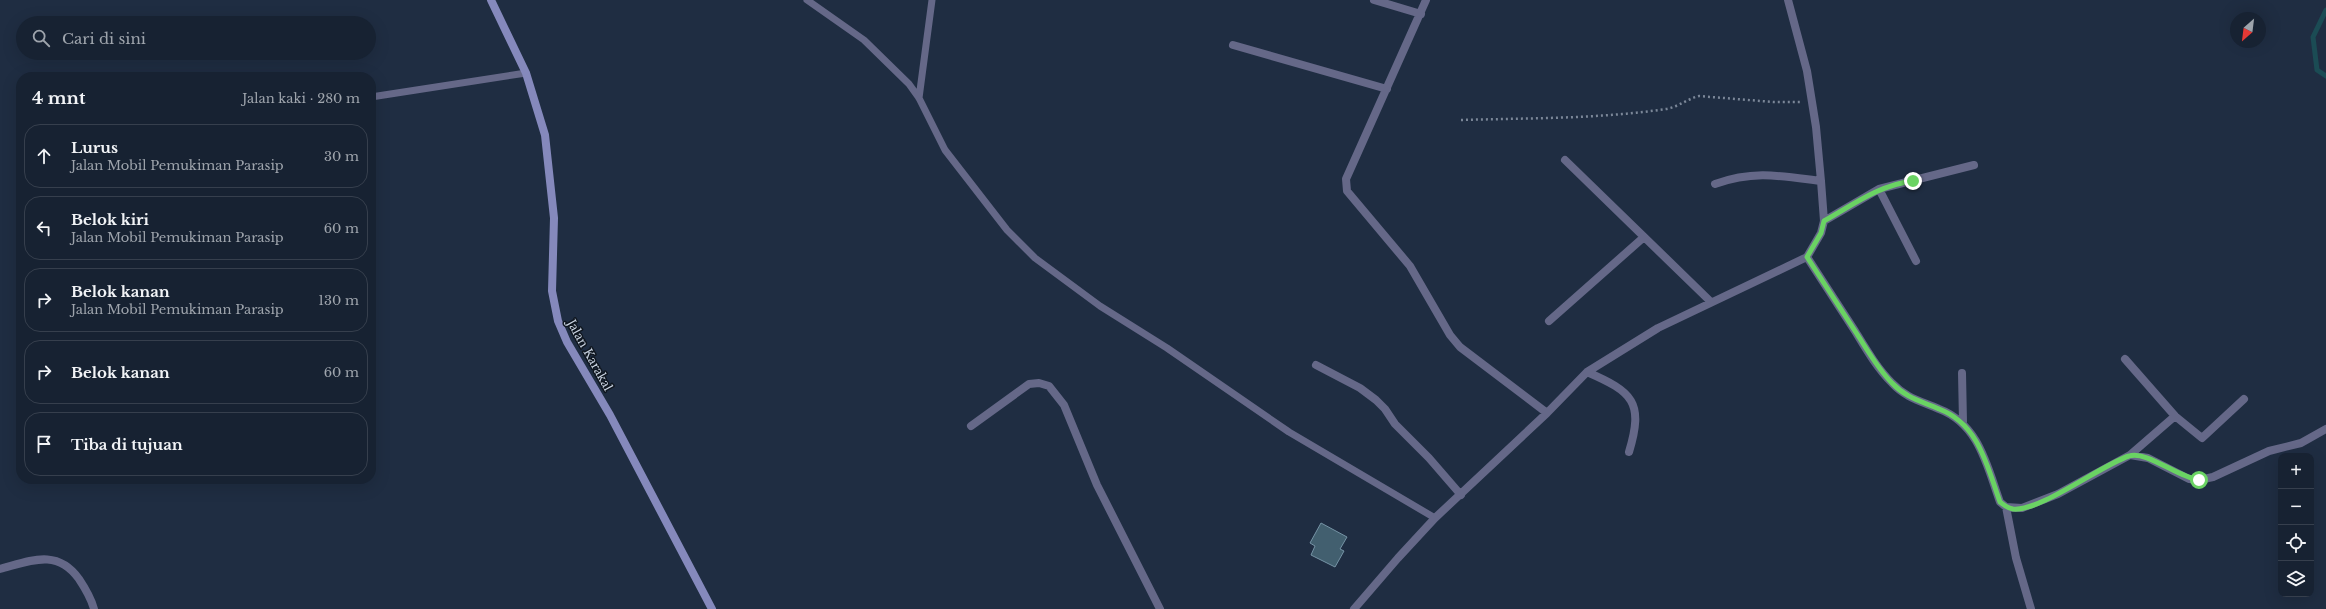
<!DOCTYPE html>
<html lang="id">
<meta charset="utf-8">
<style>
:root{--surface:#172232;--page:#242f3e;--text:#f1f3f6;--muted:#9ea4ac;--line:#363f4d}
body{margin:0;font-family:"Libre Baskerville",serif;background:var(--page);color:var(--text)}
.controls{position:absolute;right:12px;bottom:12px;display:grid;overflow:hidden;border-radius:8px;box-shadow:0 4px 16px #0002}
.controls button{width:36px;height:36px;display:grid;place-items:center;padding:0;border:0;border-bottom:1px solid var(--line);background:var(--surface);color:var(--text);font:20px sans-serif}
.compass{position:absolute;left:2230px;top:12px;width:36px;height:36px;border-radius:50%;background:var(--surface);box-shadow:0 4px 16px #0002;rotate:208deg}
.stop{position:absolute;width:12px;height:12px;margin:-9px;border:3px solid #6ad363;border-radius:50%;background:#fff}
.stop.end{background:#6ad363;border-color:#fff;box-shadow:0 1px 4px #0008}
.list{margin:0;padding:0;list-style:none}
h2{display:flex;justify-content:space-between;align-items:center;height:52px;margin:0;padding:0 16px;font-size:17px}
h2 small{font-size:13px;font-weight:400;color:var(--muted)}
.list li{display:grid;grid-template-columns:26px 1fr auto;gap:12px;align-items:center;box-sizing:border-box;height:64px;margin:0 8px 8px;padding:0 8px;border:1px solid var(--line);border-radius:16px}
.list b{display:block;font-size:15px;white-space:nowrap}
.list p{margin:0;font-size:13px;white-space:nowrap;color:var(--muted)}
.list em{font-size:13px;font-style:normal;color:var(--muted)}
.icon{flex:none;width:22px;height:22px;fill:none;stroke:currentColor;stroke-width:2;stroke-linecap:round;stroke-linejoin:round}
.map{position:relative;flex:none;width:2326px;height:609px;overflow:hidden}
.search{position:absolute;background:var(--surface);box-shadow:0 4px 16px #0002;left:16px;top:16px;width:360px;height:44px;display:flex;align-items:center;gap:10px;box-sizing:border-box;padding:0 14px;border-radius:22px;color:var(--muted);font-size:15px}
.panel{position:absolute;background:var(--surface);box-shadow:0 4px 16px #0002;left:16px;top:72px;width:360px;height:412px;border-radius:16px}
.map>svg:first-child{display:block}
</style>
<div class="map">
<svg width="2326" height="609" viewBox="0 0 2326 609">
<rect width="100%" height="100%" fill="#1f2d42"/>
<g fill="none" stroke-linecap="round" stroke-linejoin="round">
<!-- stream -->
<path stroke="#1b4b54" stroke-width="5" d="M2326,10L2313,37L2317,70L2326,76"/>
</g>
<!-- building -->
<path fill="#425f6f" stroke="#7593a5" d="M1321,523L1347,537L1340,549L1344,551L1335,567L1311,555L1315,546L1310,543Z"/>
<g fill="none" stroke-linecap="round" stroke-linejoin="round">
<!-- path -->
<path stroke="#7b8798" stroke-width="2.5" stroke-dasharray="2 3" stroke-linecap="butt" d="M1461,120C1529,118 1598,119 1666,109C1678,107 1687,99 1699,96L1773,102H1800"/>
<!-- service -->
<path stroke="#656888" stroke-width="7" d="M807,0L864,40L909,84L919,98L945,150L1007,230L1035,258L1100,306L1167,348L1289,432L1435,518
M371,97L526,73
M919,98L932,0"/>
<!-- minor -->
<path stroke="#656888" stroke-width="8" d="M1374,0L1421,14
M1426,0L1346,179L1347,191L1410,266L1450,335L1460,347L1547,413
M1233,45L1387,89
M1565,160L1711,302
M1715,184C1755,170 1781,176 1821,181
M1879,189L1916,261
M1824,221L1879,189L1974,165
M1807,257C1823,282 1839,306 1855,331C1866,349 1877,368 1892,383C1906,398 1921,401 1939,409C1979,424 1987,466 2000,502L2006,507L2022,508L2058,494L2130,455L2148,458L2189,479L2199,480L2213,477L2269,451L2301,443L2326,429
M1549,321L1644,237
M2125,359L2175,416L2130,455
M1316,365L1360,388L1376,400L1385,409L1395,424L1429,458L1461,495
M1587,372C1633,392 1644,402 1629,452
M1962,373L1963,422
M2175,416L2202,438L2244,399
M971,426L1029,384L1039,383L1049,386L1064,405L1097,485L1160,609
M2006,507L2016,558L2031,609
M0,569C30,561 57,548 79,579C85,588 91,598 94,609
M1354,609L1398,558L1435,518L1547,413L1587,372L1658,328L1807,257L1821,233L1824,221L1821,181L1816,127L1807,71L1788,0"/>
<!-- secondary -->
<path stroke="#8589bc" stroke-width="8" d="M491,0L526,73L545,135L554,218L552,291L558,321L567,342L610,415L712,609"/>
</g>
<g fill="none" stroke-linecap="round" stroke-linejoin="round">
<!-- route -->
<path stroke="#6ad363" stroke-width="5" d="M1913,181C1879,185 1853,205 1824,221L1821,233L1807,257C1824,283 1840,308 1857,334C1868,351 1878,369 1892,383C1906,398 1921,401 1939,409C1979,424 1987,466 2000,502C2004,505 2007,508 2013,509C2040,512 2101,465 2129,456C2146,450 2179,478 2199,480"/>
</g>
<g text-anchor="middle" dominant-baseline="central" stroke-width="3" stroke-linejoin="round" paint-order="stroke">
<!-- street labels -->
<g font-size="12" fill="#c8d2e0" stroke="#0f161f">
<text transform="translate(590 355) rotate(61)">Jalan Karakal</text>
</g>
</g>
</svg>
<div class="controls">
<button>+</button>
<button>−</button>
<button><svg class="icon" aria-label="locate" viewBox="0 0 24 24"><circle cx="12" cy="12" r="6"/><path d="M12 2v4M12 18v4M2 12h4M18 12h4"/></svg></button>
<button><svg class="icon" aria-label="layers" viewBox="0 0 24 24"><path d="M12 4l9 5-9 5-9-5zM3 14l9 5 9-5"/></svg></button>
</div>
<svg class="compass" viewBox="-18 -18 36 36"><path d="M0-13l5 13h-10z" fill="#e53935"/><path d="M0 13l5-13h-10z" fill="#9ea4ac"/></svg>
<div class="stop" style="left:2199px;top:480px"></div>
<div class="stop end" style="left:1913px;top:181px"></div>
<div class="search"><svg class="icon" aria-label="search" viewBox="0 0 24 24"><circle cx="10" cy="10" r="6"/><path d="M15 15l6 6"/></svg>Cari di sini</div>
<section class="panel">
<h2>4 mnt<small>Jalan kaki · 280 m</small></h2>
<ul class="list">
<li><svg class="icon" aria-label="ahead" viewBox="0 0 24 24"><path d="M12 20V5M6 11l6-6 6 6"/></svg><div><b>Lurus</b><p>Jalan Mobil Pemukiman Parasip</p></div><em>30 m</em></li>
<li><svg class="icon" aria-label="left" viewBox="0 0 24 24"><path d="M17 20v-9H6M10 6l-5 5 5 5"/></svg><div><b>Belok kiri</b><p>Jalan Mobil Pemukiman Parasip</p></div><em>60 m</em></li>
<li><svg class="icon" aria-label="right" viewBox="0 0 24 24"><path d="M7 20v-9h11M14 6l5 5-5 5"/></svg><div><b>Belok kanan</b><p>Jalan Mobil Pemukiman Parasip</p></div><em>130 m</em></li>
<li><svg class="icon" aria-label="right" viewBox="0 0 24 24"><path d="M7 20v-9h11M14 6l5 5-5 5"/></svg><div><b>Belok kanan</b></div><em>60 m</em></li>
<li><svg class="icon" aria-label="arrive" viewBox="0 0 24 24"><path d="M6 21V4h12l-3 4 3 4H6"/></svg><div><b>Tiba di tujuan</b></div></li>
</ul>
</section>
</div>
